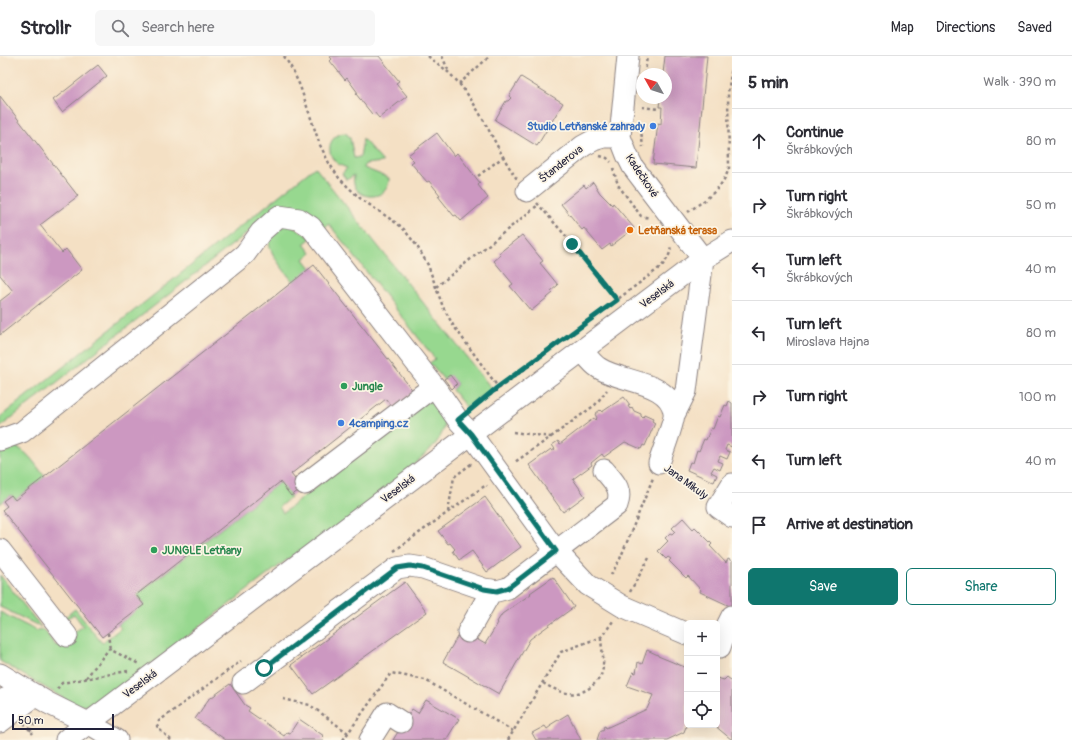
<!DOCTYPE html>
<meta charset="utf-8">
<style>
:root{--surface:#fff;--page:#f7f7f7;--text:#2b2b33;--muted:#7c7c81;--line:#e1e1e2;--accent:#0f766e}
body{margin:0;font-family:Pangolin,sans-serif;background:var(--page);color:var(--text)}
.controls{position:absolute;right:12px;bottom:12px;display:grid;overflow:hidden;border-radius:6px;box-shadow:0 4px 16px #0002}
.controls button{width:36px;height:36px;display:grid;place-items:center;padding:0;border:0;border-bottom:1px solid var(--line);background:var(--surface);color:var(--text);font:20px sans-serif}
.compass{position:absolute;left:636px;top:12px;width:36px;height:36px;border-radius:50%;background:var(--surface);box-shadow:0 4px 16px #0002;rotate:309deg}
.scale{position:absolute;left:12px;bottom:10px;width:102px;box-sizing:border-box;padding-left:4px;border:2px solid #22223b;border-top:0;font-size:11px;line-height:14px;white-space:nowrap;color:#22223b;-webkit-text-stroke:3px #fcf5e5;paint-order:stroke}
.stop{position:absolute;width:12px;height:12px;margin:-9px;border:3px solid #0f766e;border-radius:50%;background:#fff}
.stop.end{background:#0f766e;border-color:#fff;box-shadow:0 1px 4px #0008}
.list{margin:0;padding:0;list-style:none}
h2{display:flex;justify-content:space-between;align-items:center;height:52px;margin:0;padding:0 16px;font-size:17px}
h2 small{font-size:13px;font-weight:400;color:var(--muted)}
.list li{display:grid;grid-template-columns:26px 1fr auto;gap:12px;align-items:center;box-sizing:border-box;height:64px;padding:0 16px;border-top:1px solid var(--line)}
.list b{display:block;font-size:15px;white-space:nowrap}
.list p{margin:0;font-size:13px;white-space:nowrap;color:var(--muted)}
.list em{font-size:13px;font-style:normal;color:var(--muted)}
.actions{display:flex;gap:8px;padding:12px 16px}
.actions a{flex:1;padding:9px 0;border:1px solid var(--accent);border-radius:6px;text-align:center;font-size:14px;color:var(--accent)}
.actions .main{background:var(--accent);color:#fff}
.icon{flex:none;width:22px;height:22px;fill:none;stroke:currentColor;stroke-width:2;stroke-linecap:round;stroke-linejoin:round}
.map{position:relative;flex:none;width:732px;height:684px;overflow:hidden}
header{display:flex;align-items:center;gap:24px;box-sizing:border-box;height:56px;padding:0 20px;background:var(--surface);border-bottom:1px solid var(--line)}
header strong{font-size:19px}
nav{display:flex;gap:22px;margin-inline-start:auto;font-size:14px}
.search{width:280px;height:36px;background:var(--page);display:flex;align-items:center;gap:10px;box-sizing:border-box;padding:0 14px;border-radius:6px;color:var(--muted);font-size:15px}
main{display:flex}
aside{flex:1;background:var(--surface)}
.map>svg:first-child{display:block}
</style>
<header>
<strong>Strollr</strong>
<div class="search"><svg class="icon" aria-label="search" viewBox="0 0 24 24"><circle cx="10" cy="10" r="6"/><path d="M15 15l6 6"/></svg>Search here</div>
<nav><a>Map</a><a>Directions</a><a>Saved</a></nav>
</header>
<main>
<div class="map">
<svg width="732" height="684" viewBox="0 0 732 684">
<rect width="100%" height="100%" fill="#fcf5e5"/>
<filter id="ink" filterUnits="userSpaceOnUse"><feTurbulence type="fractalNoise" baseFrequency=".025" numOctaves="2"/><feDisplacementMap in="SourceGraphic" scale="8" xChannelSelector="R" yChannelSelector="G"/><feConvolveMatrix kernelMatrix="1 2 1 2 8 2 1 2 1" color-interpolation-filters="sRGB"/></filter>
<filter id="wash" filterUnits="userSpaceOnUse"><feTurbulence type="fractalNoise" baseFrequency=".012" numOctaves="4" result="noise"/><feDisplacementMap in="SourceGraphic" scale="16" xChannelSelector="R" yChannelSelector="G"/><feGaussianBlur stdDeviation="0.9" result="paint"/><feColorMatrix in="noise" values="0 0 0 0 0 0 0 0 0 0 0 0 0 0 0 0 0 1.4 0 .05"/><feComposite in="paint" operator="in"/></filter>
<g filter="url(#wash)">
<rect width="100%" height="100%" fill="#f4e0c4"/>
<!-- green -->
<path fill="#97d88f" stroke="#5c7d65" d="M343,77L347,78L350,82L354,102L360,101L363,83L383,106L365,108L364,112L389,122C390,144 359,146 354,128C353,125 354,121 354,119L347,124L342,118L347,112C342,110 336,108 333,103C326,92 331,80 343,77Z
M315,111L492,333L466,351L452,334L457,328L450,320L444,324L432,309L429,312L427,309L435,303L329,168L321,174L270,159L0,371V361Z
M284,169H291L311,182L304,188L311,197L304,203L311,212L293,226C286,216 265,194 270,182C273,177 280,173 284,169Z
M426,344H432C436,349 442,355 444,360C448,370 439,383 434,390L373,446L308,492L288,503L106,643L89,650L75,649L0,605V556L37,575L44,574L56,590L83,570L74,558L65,564L64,562L75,553L102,587L121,572L118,569L144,548L137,539L280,426L291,441L279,451L283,457Z
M10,389C26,392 35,408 45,421L15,444L11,439L0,448V392Z
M0,519L41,571L0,551Z"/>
<g id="blocks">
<!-- building -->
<path fill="#cc98c1" d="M329,0H379L399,25L396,27L407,40L379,62L374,56L372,58L356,38L358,37L347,22L345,24L330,5L332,3Z
M665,0H707L696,112L653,108L658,67L661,68L662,51H659L660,42H666V18H663Z
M98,9L107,20L62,56L53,44Z
M521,21L563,47L537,90L495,64L506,45H508L511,42L509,40Z
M0,40L78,140L40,169L62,197L66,193L82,214L0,279V245L13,235L0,219Z
M437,77L454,100L457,97L480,127L478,129L488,142L461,165L456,159L454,160L438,140L440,139L429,125L427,126L411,107L414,105L408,99Z
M593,126L600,137L612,149L613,147L634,172L611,190L610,188L602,194L584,172L582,174L561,148L584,129L586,132Z
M522,179L543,205L540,207L558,229L551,235L553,237L531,255L510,230L513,228L494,205L501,199L499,197Z
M314,209L414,336L393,353L386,343L291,418L302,432L291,440L280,426L136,539L144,549L102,581L2,454L7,450L3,445L11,439L15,444Z
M450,319L457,328L452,333L444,323Z
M624,341L630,349L628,350L630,353L632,351L634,355L641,358V360L643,362L644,359L653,363L652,365L655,367L645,390L643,389L641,393L625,386L604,401L602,398L591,407L592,409L573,423L585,440L563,456L529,409L551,393L552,395L555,393L552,389L558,385L560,388L594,362L595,364L597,362L595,358L600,354L602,356Z
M729,345L732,347V391L727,389L725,394L730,396L727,403L720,400L718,405L723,407L720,414L714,411L711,416L717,419L714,426L687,414L690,406L693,407L697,394L699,395L704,383L706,384L711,372L713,373L718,360L720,361L725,349L727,350Z
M485,441L521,491L487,516L472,495L459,504L453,495L455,493L450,487L448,488L438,475Z
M683,462L693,473L695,471L712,488L710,490L726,507L728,503L732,505V551L700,536L701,534L688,520L686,522L669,505L671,503L668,501L666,503L658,495L668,485L665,482L670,477L672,478L675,475L672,472Z
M553,521L574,551L530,583L499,638L443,606L461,574L485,588L498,567L497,566L502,558L531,538L530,537Z
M405,526L427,556L313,638L291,609Z
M647,594L658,599V600L687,612V668L684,676L667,684H597L600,675L604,673L603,671L605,670L606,672L647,653L653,639L627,630L633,616L636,617L638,606L642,608Z
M727,621L732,625V684L714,669H717V622L724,624Z
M230,628L245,649L250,652L248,655L284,680L287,676L290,677L299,663L324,680L322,682L324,684H226L195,663L208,644Z
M426,644L459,663L446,684H393L412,653L418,657Z
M568,658L581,684H536L532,677L545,670L547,673L551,670L550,669Z"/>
</g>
</g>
<g filter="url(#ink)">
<use href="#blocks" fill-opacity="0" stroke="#8b8180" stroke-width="1"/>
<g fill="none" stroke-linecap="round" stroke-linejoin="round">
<defs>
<path id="minor" d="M628,0L620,81L627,99L633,111L703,203
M527,135L583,90L594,84L604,81H620
M582,294C587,300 592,308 599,312C619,326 671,325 674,357C675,363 662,398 659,407
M675,357L686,335L703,203
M0,384L22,376L245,198L261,176L279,160L299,163L311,171L440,338L458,364L471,378L556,495L588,529L622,550L687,578
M305,428L434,330
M732,428L718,451L732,461
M0,494L67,580
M468,576L492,534
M720,591L726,572L732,560
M0,618L48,647L88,667L117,684
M243,627L397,512L410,510L423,512L484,533L497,535L508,532L617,449C623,433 614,426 604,414
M0,645L27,634
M0,666L36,639
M66,684L703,203L732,185
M370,684L387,657L401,666"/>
</defs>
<!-- minor casing -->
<use href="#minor" stroke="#8b8180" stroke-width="23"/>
<!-- path -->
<path stroke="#8b8180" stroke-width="2.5" stroke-dasharray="3 3" stroke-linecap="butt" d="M284,0L292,13L300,30L320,89L329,107L339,122L348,131L361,143L402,171L417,190L428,209L443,251L453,269L498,331
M428,0C435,6 443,11 449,17C480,46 493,89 517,123
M442,0L449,16
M645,18L647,0
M459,28L490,0
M642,51L658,53
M640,66L643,91
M600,100L607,102L611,106
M613,112L618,129L641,160L650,162
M478,120L503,101
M537,147L572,187L617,243
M688,156C706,143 722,134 729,112L728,37L732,11
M436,231L538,149
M470,354L662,210C667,203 672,197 670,189
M513,376L551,381L515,406
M551,381L595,349L607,334
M672,416L705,440
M448,456L454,421L471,408L472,409
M394,495L486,429L487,430
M611,519L620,503L653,422
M630,536L649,502
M108,577L110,594
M86,622L109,593L139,608
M543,627C561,638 580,644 596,626C601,621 603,616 603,609C604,600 601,590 601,581
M57,633L62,627L128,615
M283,643L310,649L348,677
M24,667L33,678
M30,675L40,660
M171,684L159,673L157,670L159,665L241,605
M343,684L391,617L425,624L513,675
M508,684L561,596L601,581L606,575L613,565"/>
<!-- minor -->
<use href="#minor" stroke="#fff" stroke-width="21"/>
</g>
</g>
<g fill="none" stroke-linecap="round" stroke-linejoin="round" filter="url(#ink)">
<!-- route -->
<path stroke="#0f766e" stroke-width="5" d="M264,612L397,512L410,510L423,512L484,533L497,535L508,532L556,495L471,378L458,364L498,331L617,244L572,188"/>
</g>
<!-- markers -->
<g fill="#3f7fe0" stroke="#fcf5e5" stroke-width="1.5">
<circle cx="653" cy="70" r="4"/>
<circle cx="341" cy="367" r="4"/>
</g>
<circle fill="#e8710a" stroke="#fcf5e5" stroke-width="1.5" cx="630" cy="174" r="4"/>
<g fill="#2e9e5b" stroke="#fcf5e5" stroke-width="1.5">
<circle cx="344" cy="330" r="4"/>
<circle cx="154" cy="494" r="4"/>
</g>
<g text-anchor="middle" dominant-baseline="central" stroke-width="3.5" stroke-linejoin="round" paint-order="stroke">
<!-- shop labels -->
<g font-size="11" font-weight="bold" fill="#366cbe" stroke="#fcf5e5" text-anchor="end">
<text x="645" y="70">Studio Letňanské zahrady</text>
<text x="349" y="367" text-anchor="start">4camping.cz</text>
</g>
<!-- street labels -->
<g font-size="11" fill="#22223b" stroke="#fcf5e5">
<text transform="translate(561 108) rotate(-39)">Štanderova</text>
<text transform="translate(642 120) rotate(56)">Kadečkové</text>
<text transform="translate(657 238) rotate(-37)">Veselská</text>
<text transform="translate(686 426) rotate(36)">Jana Mikuly</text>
<text transform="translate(398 433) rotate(-37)">Veselská</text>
<text transform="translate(140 628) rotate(-37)">Veselská</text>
</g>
<!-- food labels -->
<g font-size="11" font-weight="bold" fill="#c56008" stroke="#fcf5e5" text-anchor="start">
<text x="638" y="174">Letňanská terasa</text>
</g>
<!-- leisure labels -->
<g font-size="11" font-weight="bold" fill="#27864d" stroke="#fcf5e5" text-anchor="start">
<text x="352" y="330">Jungle</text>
<text x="162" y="494">JUNGLE Letňany</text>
</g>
</g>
</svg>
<div class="controls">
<button>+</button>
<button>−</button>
<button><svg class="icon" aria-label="locate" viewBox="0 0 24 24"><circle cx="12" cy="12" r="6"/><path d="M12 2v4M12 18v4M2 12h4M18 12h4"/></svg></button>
</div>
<svg class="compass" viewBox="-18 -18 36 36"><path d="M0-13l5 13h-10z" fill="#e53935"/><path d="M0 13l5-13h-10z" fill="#7c7c81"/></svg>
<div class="scale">50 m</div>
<div class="stop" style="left:264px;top:612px"></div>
<div class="stop end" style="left:572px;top:188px"></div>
</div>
<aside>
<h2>5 min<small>Walk · 390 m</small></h2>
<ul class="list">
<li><svg class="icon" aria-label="ahead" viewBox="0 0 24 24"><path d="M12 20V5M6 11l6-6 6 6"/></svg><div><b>Continue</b><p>Škrábkových</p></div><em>80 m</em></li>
<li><svg class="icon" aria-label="right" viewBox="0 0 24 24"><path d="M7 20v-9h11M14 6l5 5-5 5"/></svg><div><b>Turn right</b><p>Škrábkových</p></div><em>50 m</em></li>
<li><svg class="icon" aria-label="left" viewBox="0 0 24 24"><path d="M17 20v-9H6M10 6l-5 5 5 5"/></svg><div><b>Turn left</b><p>Škrábkových</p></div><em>40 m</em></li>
<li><svg class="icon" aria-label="left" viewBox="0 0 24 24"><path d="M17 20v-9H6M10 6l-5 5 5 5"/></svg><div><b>Turn left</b><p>Miroslava Hajna</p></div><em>80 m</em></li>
<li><svg class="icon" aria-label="right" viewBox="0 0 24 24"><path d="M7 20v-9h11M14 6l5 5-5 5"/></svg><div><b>Turn right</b></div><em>100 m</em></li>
<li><svg class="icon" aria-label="left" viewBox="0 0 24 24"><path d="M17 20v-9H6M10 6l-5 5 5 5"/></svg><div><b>Turn left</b></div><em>40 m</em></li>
<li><svg class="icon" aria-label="arrive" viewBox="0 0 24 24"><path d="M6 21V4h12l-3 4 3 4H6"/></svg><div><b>Arrive at destination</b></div></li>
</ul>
<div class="actions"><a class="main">Save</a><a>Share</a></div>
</aside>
</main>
